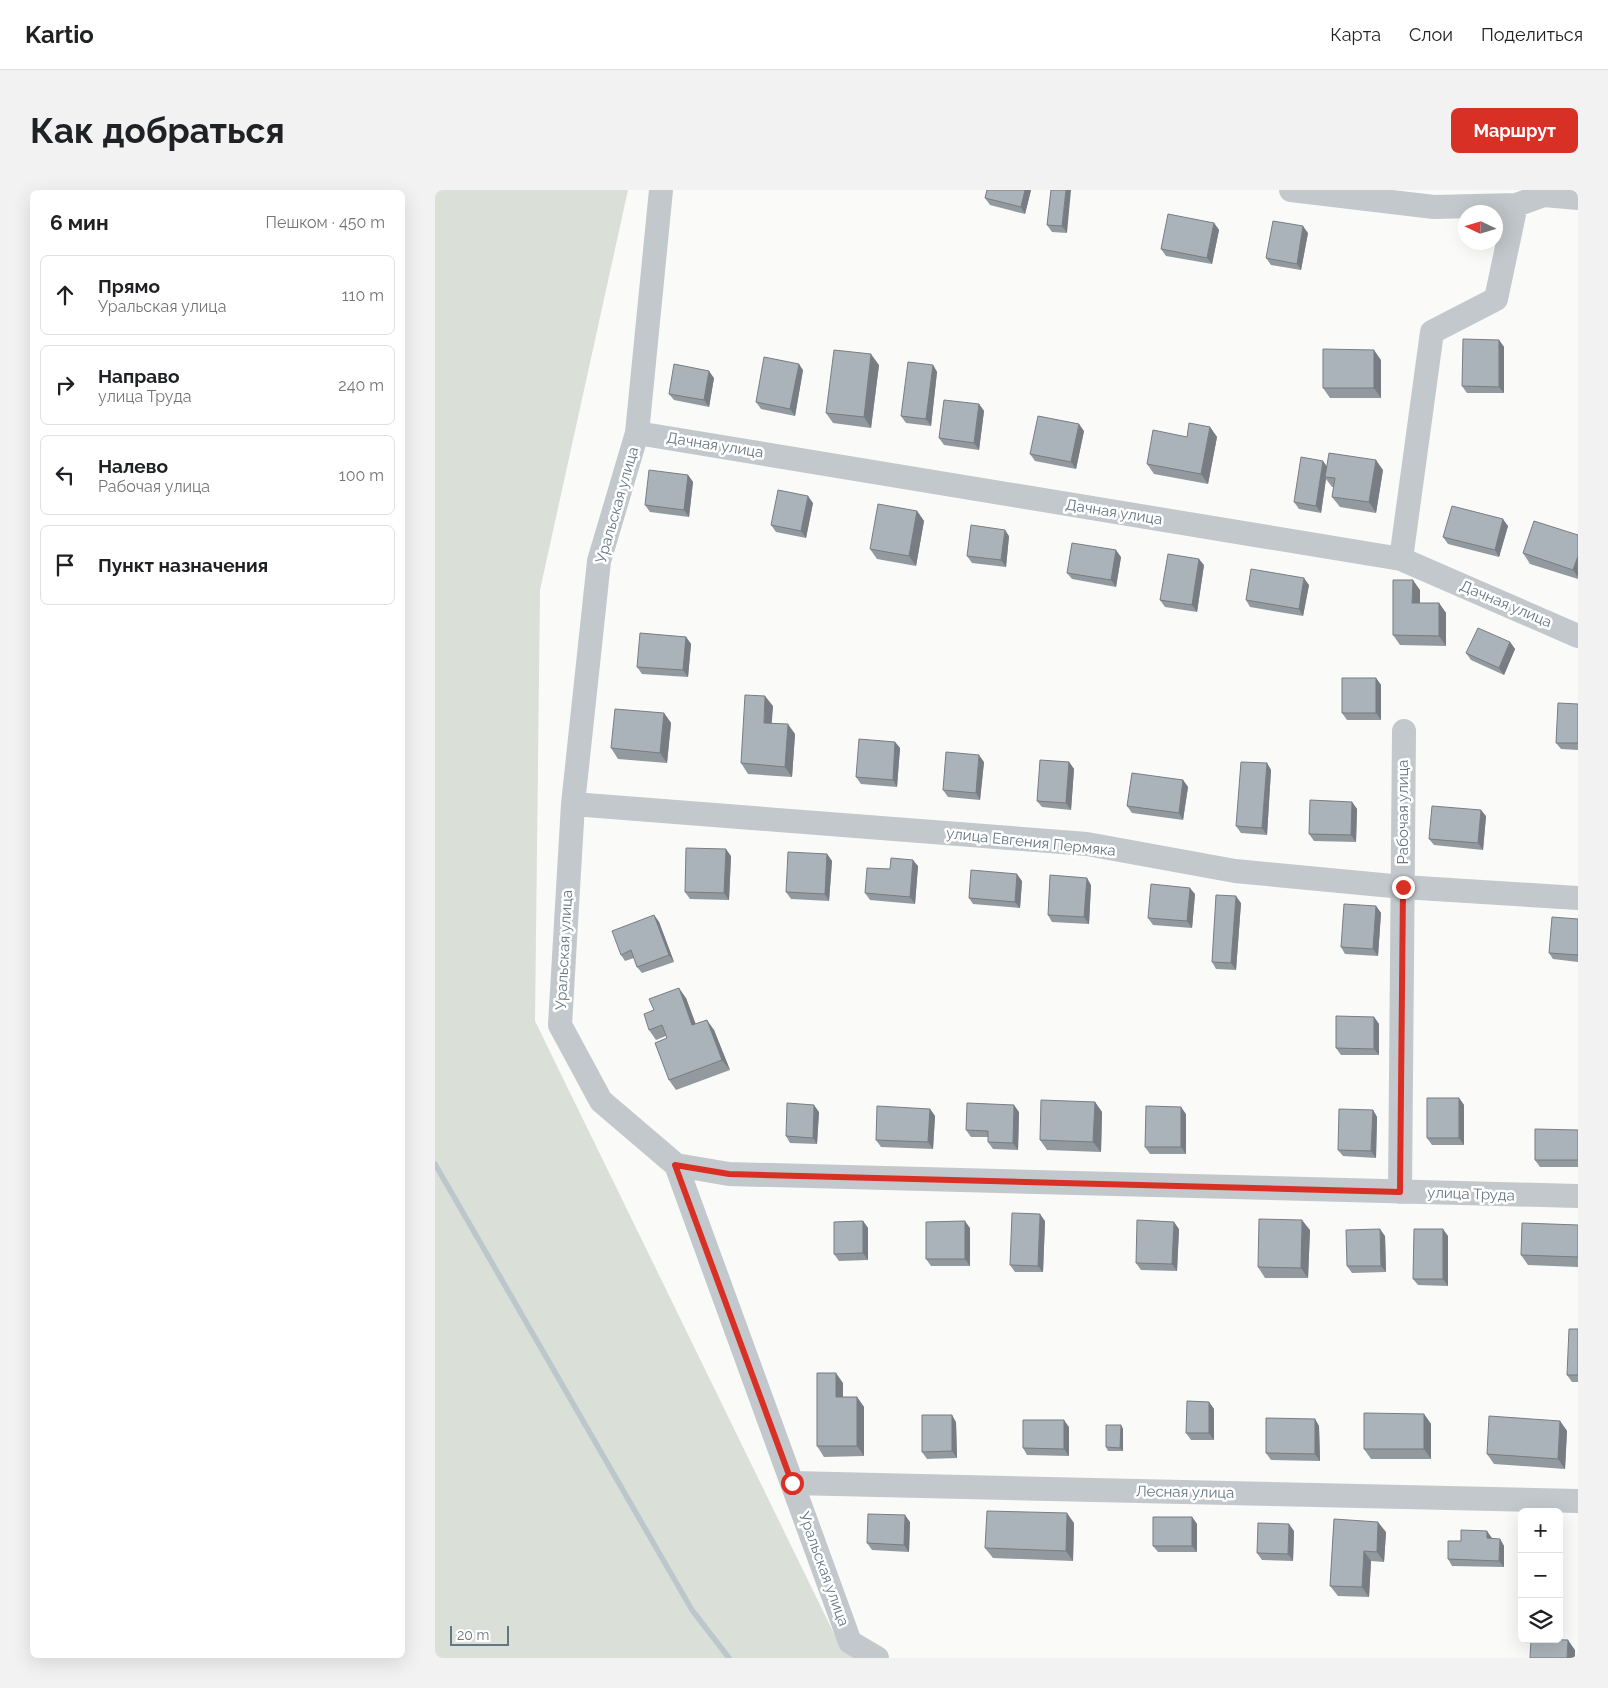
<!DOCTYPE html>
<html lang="ru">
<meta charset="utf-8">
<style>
:root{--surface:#fff;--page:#f2f2f2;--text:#202124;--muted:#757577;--line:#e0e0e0;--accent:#d93025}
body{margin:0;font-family:Raleway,sans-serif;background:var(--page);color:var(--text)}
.controls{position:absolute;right:15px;bottom:15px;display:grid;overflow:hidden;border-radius:8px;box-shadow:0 5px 20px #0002}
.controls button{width:45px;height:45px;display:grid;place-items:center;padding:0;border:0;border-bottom:1px solid var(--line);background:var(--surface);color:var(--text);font:25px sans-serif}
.compass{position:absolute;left:1023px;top:15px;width:45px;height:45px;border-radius:50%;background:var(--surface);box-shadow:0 5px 20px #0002;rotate:274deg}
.scale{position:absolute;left:15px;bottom:12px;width:59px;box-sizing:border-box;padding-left:5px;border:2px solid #657683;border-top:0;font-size:14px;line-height:18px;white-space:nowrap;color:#657683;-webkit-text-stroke:4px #fff;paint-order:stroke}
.stop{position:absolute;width:15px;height:15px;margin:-11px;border:4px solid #d93025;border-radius:50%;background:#fff}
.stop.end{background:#d93025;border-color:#fff;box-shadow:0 1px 5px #0008}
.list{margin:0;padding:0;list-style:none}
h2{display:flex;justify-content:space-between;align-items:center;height:65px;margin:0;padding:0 20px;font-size:21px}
h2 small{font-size:16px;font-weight:400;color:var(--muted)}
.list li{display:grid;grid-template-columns:32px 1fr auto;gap:15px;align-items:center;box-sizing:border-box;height:80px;margin:0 10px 10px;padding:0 10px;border:1px solid var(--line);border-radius:8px}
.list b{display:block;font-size:19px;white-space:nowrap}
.list p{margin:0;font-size:16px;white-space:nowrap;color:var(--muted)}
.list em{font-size:16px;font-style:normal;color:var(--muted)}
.icon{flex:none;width:28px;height:28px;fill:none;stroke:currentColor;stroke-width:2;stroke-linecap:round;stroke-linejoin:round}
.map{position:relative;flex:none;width:1143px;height:1468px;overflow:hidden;border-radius:8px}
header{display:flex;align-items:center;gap:30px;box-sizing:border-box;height:70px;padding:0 25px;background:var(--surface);border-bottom:1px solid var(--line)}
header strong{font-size:24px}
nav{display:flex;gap:28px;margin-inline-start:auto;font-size:18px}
.intro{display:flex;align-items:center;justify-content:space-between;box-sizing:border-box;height:120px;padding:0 30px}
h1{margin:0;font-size:35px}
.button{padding:12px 22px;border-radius:8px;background:var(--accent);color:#fff;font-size:18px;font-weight:700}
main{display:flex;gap:30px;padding:0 30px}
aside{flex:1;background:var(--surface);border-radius:8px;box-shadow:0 5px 20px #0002}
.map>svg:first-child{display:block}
</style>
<header>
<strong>Kartio</strong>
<nav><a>Карта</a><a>Слои</a><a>Поделиться</a></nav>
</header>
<div class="intro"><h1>Как добраться</h1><a class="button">Маршрут</a></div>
<main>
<aside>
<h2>6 мин<small>Пешком · 450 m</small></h2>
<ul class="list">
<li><svg class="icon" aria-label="ahead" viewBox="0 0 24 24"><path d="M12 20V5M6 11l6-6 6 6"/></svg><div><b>Прямо</b><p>Уральская улица</p></div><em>110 m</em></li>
<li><svg class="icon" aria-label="right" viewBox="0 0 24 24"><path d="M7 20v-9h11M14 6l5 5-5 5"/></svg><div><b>Направо</b><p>улица Труда</p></div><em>240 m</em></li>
<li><svg class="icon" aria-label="left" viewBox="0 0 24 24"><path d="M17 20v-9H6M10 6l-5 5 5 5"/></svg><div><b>Налево</b><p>Рабочая улица</p></div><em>100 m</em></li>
<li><svg class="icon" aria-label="arrive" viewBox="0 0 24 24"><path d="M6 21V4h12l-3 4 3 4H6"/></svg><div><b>Пункт назначения</b></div></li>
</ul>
</aside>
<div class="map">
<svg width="1143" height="1468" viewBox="0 0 1143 1468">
<rect width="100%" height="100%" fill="#fafaf8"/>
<!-- green -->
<path fill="#dadfd7" d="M0,0H193L105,400L100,831L407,1460L421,1468H0Z"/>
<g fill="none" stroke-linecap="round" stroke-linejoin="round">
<!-- stream -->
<path stroke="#bbc7cb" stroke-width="5.5" d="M0,974L257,1420L294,1468"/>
<!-- minor -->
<path stroke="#c3c8cc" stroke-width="24" d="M226,0L202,243L164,371L138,614L125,835L166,911L241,975L415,1452L442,1468
M856,0L999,17L1081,15L1109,5L1143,8
M202,243L966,369L1143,446
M966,369L997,142L1061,109L1081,15
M138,614L652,654L800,681L968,697L1143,708
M241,975L294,984L1143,1006
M965,1002L969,541
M357,1293L1143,1311"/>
</g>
<!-- wall -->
<path fill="#929a9f" d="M552,0H596L590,24L555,15L550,8Z
M616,0L632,43L617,42L612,35Z
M779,33L784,40L777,74L731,66L726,59Z
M873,43L866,80L836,75L831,68Z
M1064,150L1069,157V203H1032L1027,196Z
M946,170V208H895L888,198Z
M444,175L436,238L398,233L391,223Z
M498,175L502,182L496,236L471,233L466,226Z
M368,180L360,226L326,219L321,212Z
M279,188L274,217L239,210L234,204Z
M544,214L549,221L544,260L509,255L504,248Z
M775,237L782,247L773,294L719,284L712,274L752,247Z
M649,241L641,279L600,271L595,264Z
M891,276L948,280L941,323L905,317L897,307L899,297H897L891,289L886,323L864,319L859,312Z
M253,285L258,292L254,327L215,322L210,315Z
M378,313L371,348L341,342L336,335Z
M482,321L489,331L481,376L442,369L435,359Z
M1073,336L1064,367L1013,354L1008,347Z
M1143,345V389L1095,374L1088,363Z
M574,346L571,377L537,373L532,366Z
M686,367L681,397L637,389L632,383Z
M769,375L762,422L730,417L725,410Z
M874,395L868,426L815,417L811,410Z
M985,400V413H1004L1011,423V456L965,455L958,445Z
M251,447L256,454L253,487L207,484L202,477Z
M1075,452L1080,459L1069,485L1036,470L1031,463Z
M941,488L946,495V530H912L907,523Z
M1143,514V560L1126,559L1121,553Z
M338,516L336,533L360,544L357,587L313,584L306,573Z
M229,523L236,533L232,573L183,569L176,558Z
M460,552L465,558L462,597L426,594L421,587Z
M549,572L545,610L513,607L508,600Z
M634,572L639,579L636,620L607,617L602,611Z
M832,573L836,580L832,645L806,643L801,636Z
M748,590L753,597L748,630L697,623L692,616Z
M917,612L922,619L921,652L879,651L874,644Z
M1051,626L1048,660L999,655L994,649Z
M392,664L397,671L394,711L356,709L351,702Z
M296,666L294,710L255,709L250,702Z
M483,676L480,714L435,710L430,703L455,679Z
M587,691L585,718L538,714L534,708Z
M656,695L654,734L617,732L613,725Z
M760,704L757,738L718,735L713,728Z
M806,713L801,780L781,779L777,772Z
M941,716L946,723L943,766L910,764L906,757Z
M219,725L224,732L239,772L207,783L202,777L199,768L190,771L186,765Z
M1143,729V772L1118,769L1114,763Z
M251,808L260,834L279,840L295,880L241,900L234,890L232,848L231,846L221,850L214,840Z
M939,827L944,834V865H906L901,858Z
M1024,908L1029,915V955H997L992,948Z
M660,912L667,922L666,962L612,960L605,950Z
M495,919L500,926L498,959L446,957L441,950Z
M938,920L942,927L941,968L908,966L903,960Z
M384,922L382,954L355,953L351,946Z
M584,922L583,960L558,959L553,952V947H536L531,940Z
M751,924V964H715L710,957Z
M1143,940V977H1105L1100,970Z
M428,1031L433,1038V1070L404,1071L399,1064Z
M610,1031L608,1082H580L575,1075Z
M1143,1035V1077L1093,1075L1086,1065Z
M535,1038V1076H496L491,1069Z
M744,1039L742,1081L706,1080L701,1073Z
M875,1040L873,1088H830L823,1077Z
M950,1046L951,1082L917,1083L912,1076Z
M1013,1046V1096L983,1095L978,1089Z
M1143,1139V1192H1137L1132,1185Z
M408,1193V1207H422L429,1217V1266L389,1267L382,1256Z
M774,1212L779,1219V1250H756L751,1243Z
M989,1224L996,1234V1269H936L929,1259Z
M880,1229L884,1236L885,1271L836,1270L831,1263Z
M1125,1231L1132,1241L1130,1279L1059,1274L1052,1264Z
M521,1232L522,1268L492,1269L487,1262Z
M686,1235L688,1239V1261H673L671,1257Z
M634,1237V1266L592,1265L588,1258Z
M757,1327L762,1334V1362H723L718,1356Z
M899,1329L951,1342L949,1372L936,1371L934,1407L903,1406L895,1396Z
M475,1332L474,1362L437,1360L432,1353Z
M639,1333L638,1371L558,1368L550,1358Z
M859,1341L858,1371L827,1370L822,1363Z
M1065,1349L1069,1356V1377L1017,1376L1013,1369L1026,1351Z"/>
<!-- shaded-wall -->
<path fill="#777d82" d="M590,0H596L590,24L586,17Z
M631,0H636L632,43L627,36Z
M779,33L784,40L777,74L772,68Z
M868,36L873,43L866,80L862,74Z
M1064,150L1069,157V203L1064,197Z
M939,160L946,170V208L939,198Z
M436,164L444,175L436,238L429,227Z
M364,174L368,180L360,226L355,219Z
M498,175L502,182L496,236L491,229Z
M274,181L279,188L274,217L269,210Z
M544,214L549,221L544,260L539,253Z
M644,234L649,241L641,279L636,272Z
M775,237L782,247L773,294L766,284Z
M941,270L948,280L941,323L934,312Z
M888,271L893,278L890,287L891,289L886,323L881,316Z
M253,285L258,292L254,327L249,320Z
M373,306L378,313L371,348L366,341Z
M482,321L489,331L481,376L474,366Z
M1068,329L1073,336L1064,367L1060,360Z
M570,340L574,346L571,377L566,370Z
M681,360L686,367L681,397L676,390Z
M1143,366V387L1138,380Z
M764,369L769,375L762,422L757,415Z
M869,388L874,395L868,426L864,419Z
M978,390L985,400V423L977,413Z
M1004,413L1011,423V456L1004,446Z
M251,447L256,454L253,487L248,480Z
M1075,452L1080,459L1069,485L1064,478Z
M941,488L946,495V530L941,523Z
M330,506L338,516L336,543L329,533Z
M229,523L236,533L232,573L225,563Z
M353,534L360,544L357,587L350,577Z
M460,552L465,558L462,597L458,590Z
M544,565L549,572L545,610L541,603Z
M634,572L639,579L636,620L631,613Z
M832,573L836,580L832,645L827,638Z
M748,590L753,597L748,630L744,623Z
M917,612L922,619L921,652L916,645Z
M1046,620L1051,626L1048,660L1043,653Z
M291,659L296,666L294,710L289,703Z
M392,664L397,671L394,711L390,704Z
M478,670L483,676L480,714L475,707Z
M582,684L587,691L585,718L580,712Z
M652,688L656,695L654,734L649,727Z
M755,698L760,704L757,738L752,731Z
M801,706L806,713L801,780L796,773Z
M941,716L946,723L943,766L938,759Z
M219,725L224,732L239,772L234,765Z
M244,798L251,808L265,845L257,835Z
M939,827L944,834V865L939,859Z
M272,830L279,840L295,880L287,870Z
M1024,908L1029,915V955L1024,948Z
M660,912L667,922L666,962L658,952Z
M379,915L384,922L382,954L378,948Z
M579,915L584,922L583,960L578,953Z
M746,917L751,924V964L746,957Z
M495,919L500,926L498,959L493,952Z
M938,920L942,927L941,968L936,961Z
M605,1024L610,1031L608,1082L603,1076Z
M867,1030L875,1040L873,1088L866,1078Z
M428,1031L433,1038V1070L428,1063Z
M530,1031L535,1038V1076L530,1069Z
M739,1032L744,1039L742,1081L737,1074Z
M945,1039L950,1046L951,1082L946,1076Z
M1008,1039L1013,1046V1096L1008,1089Z
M401,1183L408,1193V1217L401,1207Z
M422,1207L429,1217V1266L422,1256Z
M774,1212L779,1219V1250L774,1243Z
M989,1224L996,1234V1269L989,1259Z
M517,1225L521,1232L522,1268L517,1261Z
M880,1229L884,1236L885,1271L880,1264Z
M629,1230L634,1237V1266L629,1259Z
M1125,1231L1132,1241L1130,1279L1123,1269Z
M686,1235L688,1239V1261L685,1258Z
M632,1323L639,1333L638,1371L631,1361Z
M470,1325L475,1332L474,1362L469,1355Z
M757,1327L762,1334V1362L757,1356Z
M943,1332L951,1342L949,1372L942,1362Z
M854,1334L859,1341L858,1371L853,1364Z
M1052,1341L1057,1348V1355L1052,1348Z
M1065,1349L1069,1356V1377L1064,1371Z
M929,1361L936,1371L934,1407L927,1397Z
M1133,1450L1140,1460V1468H1132Z"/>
<!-- building -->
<path fill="#aab3b9" stroke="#777d82" d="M552,0H590L586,17L550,8Z
M616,0H631L627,36L612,35Z
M733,24L779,33L772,68L726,59Z
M838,31L868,36L862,74L831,68Z
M1028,149L1064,150V197L1027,196Z
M888,159L939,160V198H888Z
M399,160L436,164L429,227L391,223Z
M329,167L364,174L355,219L321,212Z
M473,172L498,175L491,229L466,226Z
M239,174L274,181L269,210L234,204Z
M509,210L544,214L539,253L504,248Z
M603,226L644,234L636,272L595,264Z
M754,233L775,237L766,284L712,274L718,240L752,247Z
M894,263L941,270L934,312L897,307L900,288L890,287Z
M866,267L888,271L881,316L859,312Z
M214,280L253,285L249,320L210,315Z
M343,300L373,306L366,341L336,335Z
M443,314L482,321L474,366L435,359Z
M1017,316L1068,329L1060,360L1008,347Z
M1099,331L1143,345V366L1138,380L1088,363Z
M536,335L570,340L566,370L532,366Z
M637,353L681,360L676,390L632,383Z
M733,364L764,369L757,415L725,410Z
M816,379L869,388L864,419L811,410Z
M958,390H978L977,413H1004V446L958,445Z
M1043,438L1075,452L1064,478L1031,463Z
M205,443L251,447L248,480L202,477Z
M907,488H941V523H907Z
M310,505L330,506L329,533L353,534L350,577L306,573Z
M1123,513L1143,514V553H1121Z
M180,519L229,523L225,563L176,558Z
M424,549L460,552L458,590L421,587Z
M511,562L544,565L541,603L508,600Z
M605,570L634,572L631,613L602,611Z
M806,572L832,573L827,638L801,636Z
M697,583L748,590L744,623L692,616Z
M875,610L917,612L916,645L874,644Z
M997,616L1046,620L1043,653L994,649Z
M251,658L291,659L289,703L250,702Z
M353,662L392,664L390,704L351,702Z
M456,668L478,670L475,707L430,703L432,678L455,679Z
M536,680L582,684L580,712L534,708Z
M615,685L652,688L649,727L613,725Z
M716,694L755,698L752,731L713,728Z
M781,705L801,706L796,773L777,772Z
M909,714L941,716L938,759L906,757Z
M219,725L234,765L202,777L196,760L186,765L177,741Z
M1117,727L1143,729V765L1114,763Z
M244,798L257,835L272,830L287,870L234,890L220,853L232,848L227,835L214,840L209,824L219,820L214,809Z
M901,826L939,827V859L901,858Z
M992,908H1024V948H992Z
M606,910L660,912L658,952L605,950Z
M352,913L379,915L378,948L351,946Z
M532,913L579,915L578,953L553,952V941L531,940Z
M442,916L495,919L493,952L441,950Z
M711,916L746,917V957H710Z
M904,919L938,920L936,961L903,960Z
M1100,939L1143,940V970H1100Z
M577,1023L605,1024L603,1076L575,1075Z
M824,1029L867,1030L866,1078L823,1077Z
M702,1030L739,1032L737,1074L701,1073Z
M428,1031V1063L399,1064V1032Z
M530,1031V1069H491V1032Z
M1087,1033L1143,1035V1067L1086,1065Z
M945,1039L946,1076H912L911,1040Z
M979,1039H1008V1089H978Z
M1134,1139H1143V1185H1132Z
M382,1183H401V1207H422V1256H382Z
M752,1211L774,1212V1243H751Z
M929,1223L989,1224V1259H929Z
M487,1225H517V1261L487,1262Z
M1054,1226L1125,1231L1123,1269L1052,1264Z
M831,1228L880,1229V1264L831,1263Z
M588,1230H629V1259L588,1258Z
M671,1235H686L685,1258L671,1257Z
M552,1321L632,1323L631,1361L550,1358Z
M433,1324L470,1325L469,1355L432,1353Z
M718,1327H757V1356H718Z
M899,1329L943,1332L942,1362L929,1361L927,1397L895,1396Z
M823,1333L854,1334L853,1364L822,1363Z
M1026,1340L1052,1341V1348L1065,1349L1064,1371L1013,1369V1351H1026Z
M1096,1449L1133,1450L1132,1468H1095Z"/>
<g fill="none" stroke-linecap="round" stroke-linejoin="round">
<!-- route -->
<path stroke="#d93025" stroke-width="6" d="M357,1293L240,975L294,984L965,1002L968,697"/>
</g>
<g text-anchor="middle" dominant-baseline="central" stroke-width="5" stroke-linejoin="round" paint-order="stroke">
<!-- street labels -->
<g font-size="15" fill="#657683" stroke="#fff">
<text transform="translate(280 255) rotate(9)">Дачная улица</text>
<text transform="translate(182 315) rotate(-74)">Уральская улица</text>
<text transform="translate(679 322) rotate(9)">Дачная улица</text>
<text transform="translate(1071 414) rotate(23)">Дачная улица</text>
<text transform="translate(968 622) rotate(-90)">Рабочая улица</text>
<text transform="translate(596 652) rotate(6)">улица Евгения Пермяка</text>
<text transform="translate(129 760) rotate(-87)">Уральская улица</text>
<text transform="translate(1036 1004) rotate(2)">улица Труда</text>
<text transform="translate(750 1302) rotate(1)">Лесная улица</text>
<text transform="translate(389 1379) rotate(70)">Уральская улица</text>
</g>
</g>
</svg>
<div class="controls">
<button>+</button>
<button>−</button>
<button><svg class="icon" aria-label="layers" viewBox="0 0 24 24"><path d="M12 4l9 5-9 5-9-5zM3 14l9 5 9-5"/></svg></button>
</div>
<svg class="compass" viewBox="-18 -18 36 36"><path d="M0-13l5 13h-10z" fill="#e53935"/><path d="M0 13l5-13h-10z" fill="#757577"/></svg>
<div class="scale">20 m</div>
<div class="stop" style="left:357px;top:1293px"></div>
<div class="stop end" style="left:968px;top:697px"></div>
</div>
</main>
